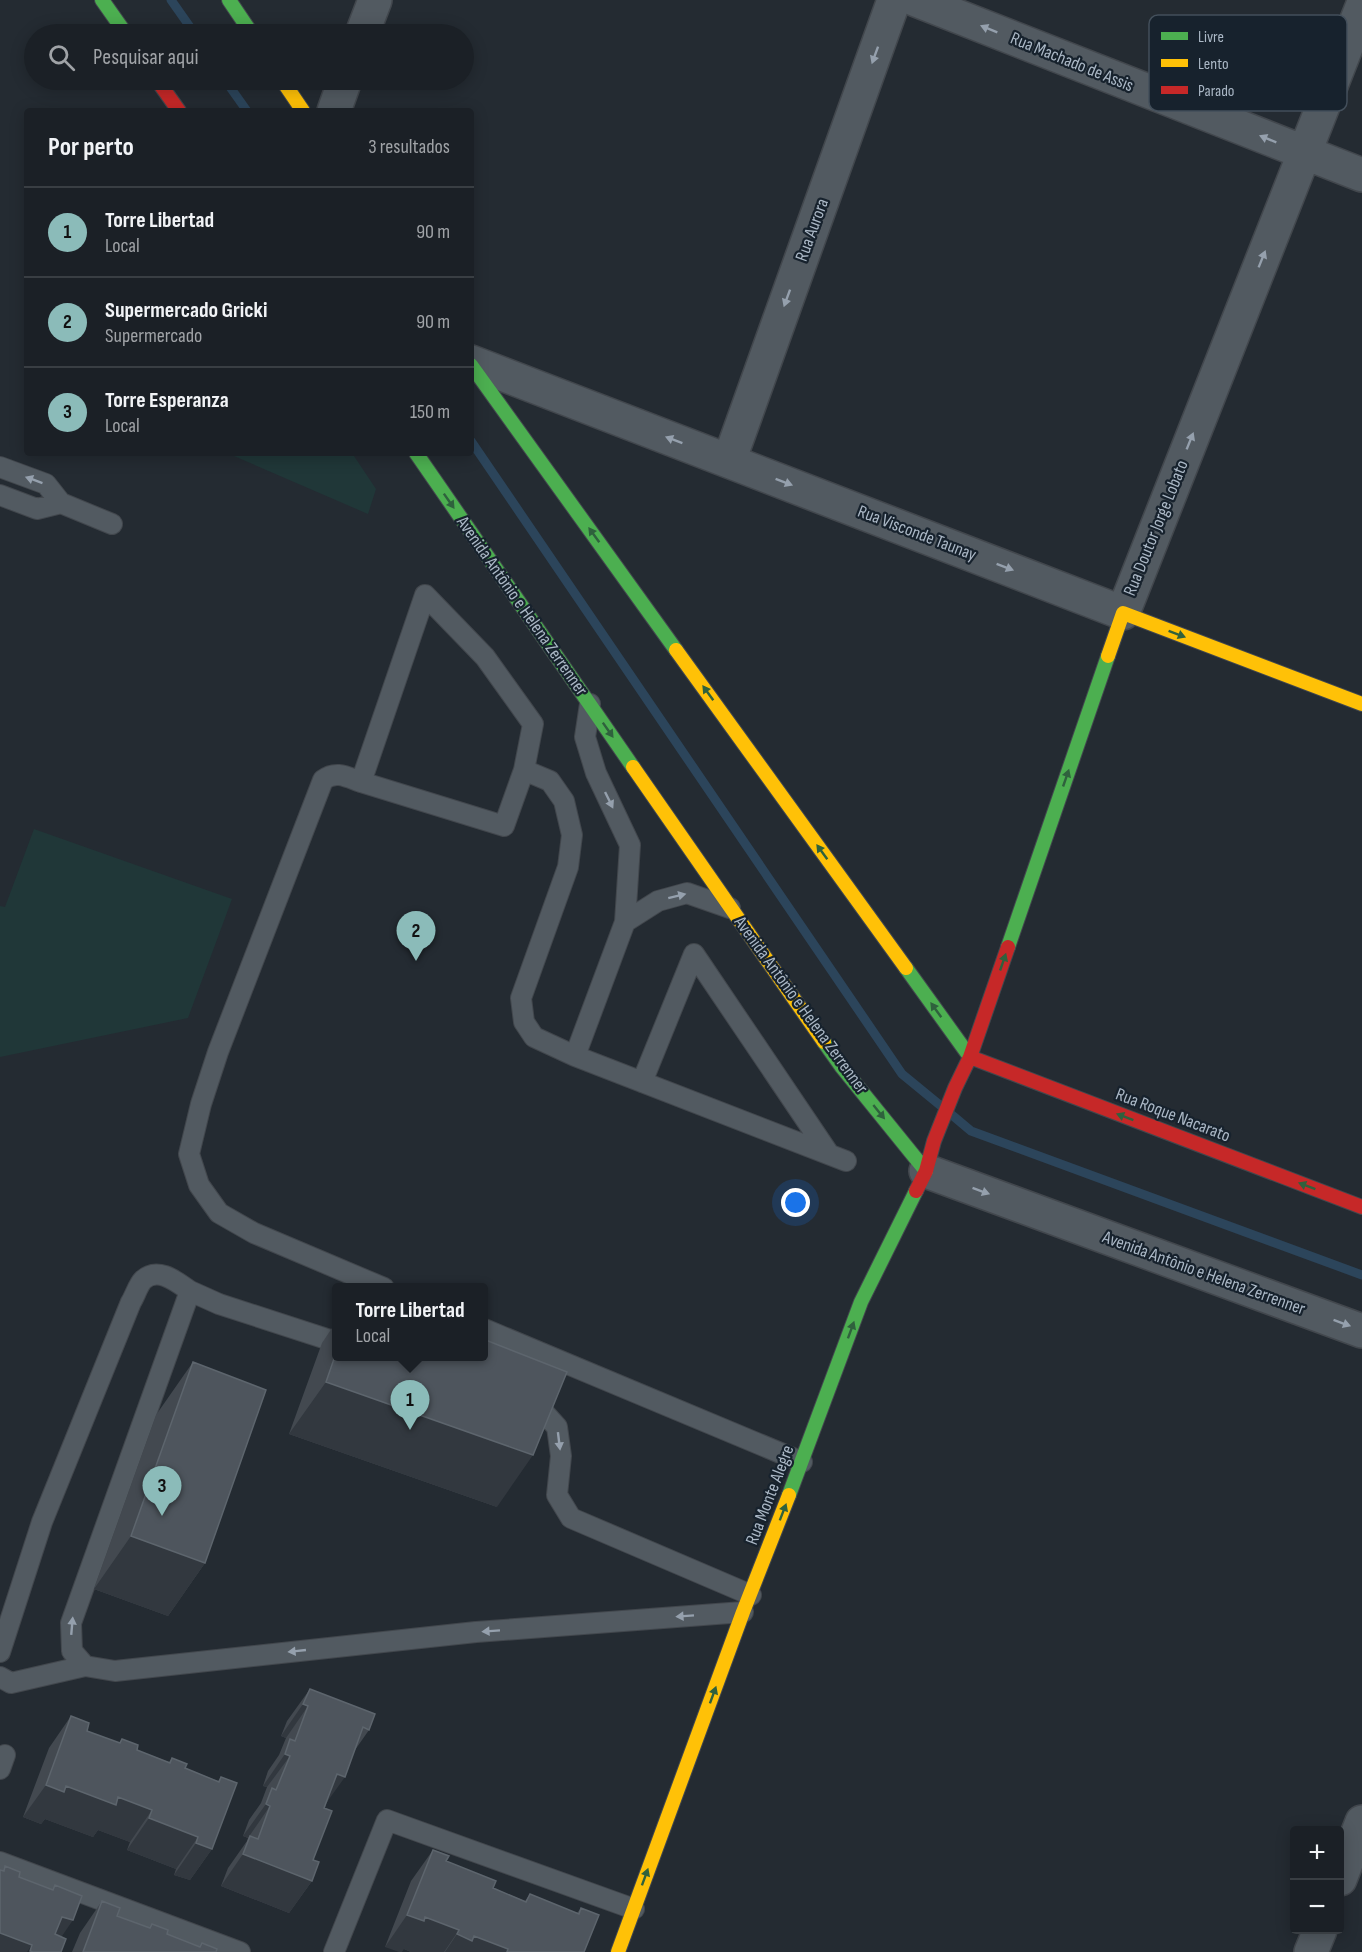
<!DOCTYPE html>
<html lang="pt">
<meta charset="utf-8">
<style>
:root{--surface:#1b2026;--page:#282d32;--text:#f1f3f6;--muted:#a0a3a7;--line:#393e43;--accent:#8bbbb9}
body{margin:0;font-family:"Sofia Sans Condensed",sans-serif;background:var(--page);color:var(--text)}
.controls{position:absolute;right:18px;bottom:18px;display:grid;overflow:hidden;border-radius:6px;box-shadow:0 3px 15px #0003}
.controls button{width:54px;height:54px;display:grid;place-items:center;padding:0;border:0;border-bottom:2px solid var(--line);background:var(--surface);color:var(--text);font:30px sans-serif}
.you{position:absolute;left:796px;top:1203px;width:21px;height:21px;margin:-15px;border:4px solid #fff;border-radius:50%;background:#1a73e8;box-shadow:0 0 0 9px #1a73e833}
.badge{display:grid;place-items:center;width:39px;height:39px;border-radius:50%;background:var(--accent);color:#111;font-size:20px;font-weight:700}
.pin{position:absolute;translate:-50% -50px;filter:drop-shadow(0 2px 3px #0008)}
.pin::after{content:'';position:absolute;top:32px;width:21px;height:18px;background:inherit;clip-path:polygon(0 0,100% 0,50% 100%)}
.popup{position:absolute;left:332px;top:1283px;width:156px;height:78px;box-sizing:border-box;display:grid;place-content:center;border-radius:6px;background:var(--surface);filter:drop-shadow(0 2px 4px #0005);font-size:20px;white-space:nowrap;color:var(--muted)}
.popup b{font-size:22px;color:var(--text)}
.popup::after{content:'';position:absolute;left:50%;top:100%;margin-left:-12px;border:12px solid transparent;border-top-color:var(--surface)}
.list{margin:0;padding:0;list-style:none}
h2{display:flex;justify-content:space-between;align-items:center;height:78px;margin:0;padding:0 24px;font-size:26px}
h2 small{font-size:20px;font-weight:400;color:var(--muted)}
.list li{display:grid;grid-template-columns:39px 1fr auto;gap:18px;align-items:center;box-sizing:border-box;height:90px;padding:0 24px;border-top:2px solid var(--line)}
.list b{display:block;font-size:22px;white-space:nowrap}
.list p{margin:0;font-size:20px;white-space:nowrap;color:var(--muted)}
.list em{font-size:20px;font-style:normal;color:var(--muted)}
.icon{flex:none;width:33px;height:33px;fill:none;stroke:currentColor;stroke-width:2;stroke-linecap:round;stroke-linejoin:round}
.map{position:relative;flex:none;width:1362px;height:1952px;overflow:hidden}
.search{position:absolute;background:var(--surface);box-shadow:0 3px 15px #0003;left:24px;top:24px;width:450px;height:66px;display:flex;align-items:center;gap:15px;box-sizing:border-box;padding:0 21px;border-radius:33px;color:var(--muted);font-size:22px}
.panel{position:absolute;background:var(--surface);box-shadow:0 3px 15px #0003;left:24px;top:108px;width:450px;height:348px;border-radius:6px}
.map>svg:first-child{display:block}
</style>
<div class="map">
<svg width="1362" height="1952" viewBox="0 0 1362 1952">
<rect width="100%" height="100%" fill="#242b32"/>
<!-- green -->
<path fill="#203738" d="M227,453H352L376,489L368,514Z
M34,829L232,899L188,1018L0,1057V906L5,907Z"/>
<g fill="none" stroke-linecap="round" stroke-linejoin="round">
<!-- stream -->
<path stroke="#2c455b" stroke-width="9" d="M171,0L195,34
M225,80L247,111
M471,441L902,1074L941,1106
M952,1115L971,1131L1362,1275"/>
<defs>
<path id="lane" d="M0,467L46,484L61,503L112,524
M0,495L37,509L61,503
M524,770L550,781L564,801L572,835L568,867L521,998L524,1022L534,1037L575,1056L846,1161
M361,782L425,595L485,657L533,724L524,770L504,826L361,782C347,777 336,770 323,780L218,1052L201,1104L189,1154L199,1185L219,1213L254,1233L384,1288
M625,922L658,901L687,893L730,908
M575,1056L625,922L630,845L596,773L585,737L590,704
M642,1082L694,954L829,1154
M484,1329L802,1462
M336,1342L219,1304L190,1291L71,1623L72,1651L85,1666L115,1671L476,1632L743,1612
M529,1403L537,1405L557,1427L561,1456L557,1495L571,1518L751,1595
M0,1652L42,1522L131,1302C135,1296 138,1285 143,1280C158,1266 177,1282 190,1291
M0,1677L11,1683L85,1666
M0,1769L5,1755
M0,1862L240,1952
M334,1952L387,1820L634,1909"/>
<path id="street" d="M916,0L1362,175
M362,34L375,0
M334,111L345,80
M471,362L1123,613L1362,7
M729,461L894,0
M926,1171L1362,1331
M1340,1879L1362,1822
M1311,1952L1320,1930"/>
<path id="fast" d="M102,0L126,34
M229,0L252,34
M471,365L676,650
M416,453L633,767
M1008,947L1108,656
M906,968L970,1057
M824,1042L841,1066L926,1171
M789,1495L861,1302L916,1191"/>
<path id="slow" d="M282,80L303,111
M676,650L906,968
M1108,656L1123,613L1362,704
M633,767L824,1042
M618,1952L743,1612L789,1495"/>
<path id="jam" d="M157,80L179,111
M970,1057L1362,1207
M916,1191L926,1171L934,1141L955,1088L970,1057L1008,947"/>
</defs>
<!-- lane casing -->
<use href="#lane" stroke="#42474d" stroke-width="22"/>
<!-- street casing -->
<use href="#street" stroke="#42474d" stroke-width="36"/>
<!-- fast casing -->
<use href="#fast" stroke="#42474d" stroke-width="16"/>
<!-- slow casing -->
<use href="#slow" stroke="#42474d" stroke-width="16"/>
<!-- jam casing -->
<use href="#jam" stroke="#42474d" stroke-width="16"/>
<!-- lane -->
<use href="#lane" stroke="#525a61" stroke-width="20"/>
<!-- street -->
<use href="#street" stroke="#525a61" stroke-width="33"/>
<!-- fast -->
<use href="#fast" stroke="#4caf50" stroke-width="14"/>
<!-- slow -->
<use href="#slow" stroke="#ffc107" stroke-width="14"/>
<!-- jam -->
<use href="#jam" stroke="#c62828" stroke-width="14"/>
</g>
<!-- wall -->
<path fill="#434950" d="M336,1322V1356L497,1507L289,1434L322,1343Z
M193,1362L205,1563L168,1616L94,1589L156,1415Z
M310,1689L369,1730L355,1750L326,1804L313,1860L312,1881L289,1913L221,1886L228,1868L247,1841L248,1838L243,1836L249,1820L261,1803L267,1787L263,1786L268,1771L279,1755L286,1738L281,1736L287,1721Z
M71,1716L87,1731L119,1743L122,1739L137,1750L169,1762L172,1758L185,1768L218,1781L221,1777L212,1849L190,1880L174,1875L176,1869L127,1850L130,1842L98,1830L93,1837L45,1819L41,1824L23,1817L49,1748Z
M433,1850L446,1861L493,1888L525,1901L530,1894L577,1913L581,1908L584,1952H411L404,1949L385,1947L411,1881Z
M102,1901L117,1916L149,1928L152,1924L167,1934L199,1947L202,1943L216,1952H72L80,1933Z"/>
<!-- shaded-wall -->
<path fill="#32383f" d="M326,1382L533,1455L497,1507L289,1434Z
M131,1536L205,1563L168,1616L94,1589Z
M303,1704L308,1706L286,1738L281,1736Z
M285,1754L290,1756L267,1787L263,1786Z
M337,1774L345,1777L322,1809Z
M46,1785L66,1786L118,1797L152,1810L130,1842L98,1830L93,1837L45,1819L41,1824L23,1817Z
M266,1804L270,1806L248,1838L243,1836Z
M149,1818L198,1837L176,1869L127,1850Z
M196,1843L212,1849L190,1880L174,1875Z
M243,1854L312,1881L289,1913L221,1886Z
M407,1915L425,1917L459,1930L444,1952H411L404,1949L402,1952H399L385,1947Z
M62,1917L73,1920L51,1952L40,1948Z
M0,1933L32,1945L27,1952H0Z
M457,1934L474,1936L508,1949L506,1952H445Z"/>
<!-- building -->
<path fill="#4e555d" stroke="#5d656d" stroke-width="1.5" d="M483,1339L567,1372L533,1455L326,1382L336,1353V1356H483Z
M193,1362L266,1390L205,1563L131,1536Z
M310,1689L375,1714L369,1730L363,1727L345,1777L337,1774L324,1808L332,1811L313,1860L319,1862L312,1881L243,1854L250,1836L258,1839L270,1806L266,1804L272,1788L276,1790L290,1756L285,1754L290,1739L295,1741L308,1706L303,1704Z
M71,1716L89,1723L87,1731L120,1743L122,1739L138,1745L137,1750L170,1763L172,1758L187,1764L185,1768L219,1782L221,1777L237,1783L212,1849L196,1843L198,1837L149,1818L152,1810L118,1797L116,1805L66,1786L64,1792L46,1785Z
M433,1850L449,1856L446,1861L496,1881L493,1888L526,1902L530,1894L579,1914L581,1908L599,1915L584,1952H507L508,1949L474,1936L472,1941L457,1934L459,1930L425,1917L424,1921L407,1915Z
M5,1866L20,1872L19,1877L53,1890L55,1885L82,1896L73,1920L62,1917L55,1934L66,1939L61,1952H33L30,1951L32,1945L0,1933V1870L4,1871Z
M102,1901L120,1908L117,1916L150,1928L152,1924L168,1930L167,1934L200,1947L202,1943L217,1949L216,1952H83Z"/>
<!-- one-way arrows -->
<defs><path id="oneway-solid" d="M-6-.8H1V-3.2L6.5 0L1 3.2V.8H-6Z" transform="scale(1.5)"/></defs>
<g fill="#95a0ad">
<use href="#oneway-solid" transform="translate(989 29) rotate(-158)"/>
<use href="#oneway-solid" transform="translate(875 55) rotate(110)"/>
<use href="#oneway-solid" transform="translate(1268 139) rotate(-158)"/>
<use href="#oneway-solid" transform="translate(1262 259) rotate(-68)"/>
<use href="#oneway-solid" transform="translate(787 298) rotate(110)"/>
<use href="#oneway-solid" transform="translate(674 440) rotate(-159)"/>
<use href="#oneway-solid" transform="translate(1190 441) rotate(-68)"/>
<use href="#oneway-solid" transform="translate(34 480) rotate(-160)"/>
<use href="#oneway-solid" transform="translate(784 482) rotate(21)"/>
<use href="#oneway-solid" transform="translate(1005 567) rotate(21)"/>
<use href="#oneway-solid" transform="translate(609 800) rotate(64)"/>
<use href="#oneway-solid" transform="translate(677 896) rotate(-14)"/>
<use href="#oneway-solid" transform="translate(981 1191) rotate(20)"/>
<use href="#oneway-solid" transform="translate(1342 1323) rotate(20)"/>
<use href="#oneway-solid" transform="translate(559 1441) rotate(83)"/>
<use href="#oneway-solid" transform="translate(685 1616) rotate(176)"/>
<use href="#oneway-solid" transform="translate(72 1626) rotate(-85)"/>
<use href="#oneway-solid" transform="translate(491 1631) rotate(176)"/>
<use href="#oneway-solid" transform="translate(297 1651) rotate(174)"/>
</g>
<g fill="#2f613d">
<use href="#oneway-solid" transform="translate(449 501) rotate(55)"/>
<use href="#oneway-solid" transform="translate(594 535) rotate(-126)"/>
<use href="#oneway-solid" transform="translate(1177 634) rotate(21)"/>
<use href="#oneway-solid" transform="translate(708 693) rotate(-126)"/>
<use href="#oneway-solid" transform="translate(608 730) rotate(55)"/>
<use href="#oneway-solid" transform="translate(1066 778) rotate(-71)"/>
<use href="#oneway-solid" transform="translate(822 852) rotate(-126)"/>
<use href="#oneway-solid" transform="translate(1003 962) rotate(-71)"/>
<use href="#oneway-solid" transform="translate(936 1010) rotate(-126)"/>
<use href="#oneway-solid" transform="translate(879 1112) rotate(51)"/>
<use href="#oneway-solid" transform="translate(1125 1117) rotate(-159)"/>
<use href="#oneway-solid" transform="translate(1307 1186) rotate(-159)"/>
<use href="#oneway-solid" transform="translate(851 1330) rotate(-70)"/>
<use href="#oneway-solid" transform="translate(783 1512) rotate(-69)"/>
<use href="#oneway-solid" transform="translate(713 1695) rotate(-70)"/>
<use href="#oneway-solid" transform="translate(645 1877) rotate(-70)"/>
</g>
<g text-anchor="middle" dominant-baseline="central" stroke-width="4.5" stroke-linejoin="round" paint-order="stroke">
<!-- street labels -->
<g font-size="18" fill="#abb8c6" stroke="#17222d">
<text transform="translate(1072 62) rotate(22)">Rua Machado de Assis</text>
<text transform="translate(812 230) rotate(-70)">Rua Aurora</text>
<text transform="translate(1156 528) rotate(-68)">Rua Doutor Jorge Lobato</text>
<text transform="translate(917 533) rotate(21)">Rua Visconde Taunay</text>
<text transform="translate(522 606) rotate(55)">Avenida Antônio e Helena Zerrenner</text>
<text transform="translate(801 1005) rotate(54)">Avenida Antônio e Helena Zerrenner</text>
<text transform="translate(1173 1115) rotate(21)">Rua Roque Nacarato</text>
<text transform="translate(1204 1273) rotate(20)">Avenida Antônio e Helena Zerrenner</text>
<text transform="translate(770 1495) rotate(-69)">Rua Monte Alegre</text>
</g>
</g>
<!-- legend -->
<rect x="1149" y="15" width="198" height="96" rx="9" fill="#17222d" stroke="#434f5b" stroke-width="1.5"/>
<rect x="1161" y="32" width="27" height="8" fill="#4caf50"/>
<rect x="1161" y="59" width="27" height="8" fill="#ffc107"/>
<rect x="1161" y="86" width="27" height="8" fill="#c62828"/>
<g font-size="16" fill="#abb8c6">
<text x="1198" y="42">Livre</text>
<text x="1198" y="69">Lento</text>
<text x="1198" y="96">Parado</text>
</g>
</svg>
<div class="controls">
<button>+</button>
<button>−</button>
</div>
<div class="you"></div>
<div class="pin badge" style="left:410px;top:1430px">1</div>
<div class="popup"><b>Torre Libertad</b>Local</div>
<div class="pin badge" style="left:416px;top:961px">2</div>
<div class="pin badge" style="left:162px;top:1516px">3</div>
<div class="search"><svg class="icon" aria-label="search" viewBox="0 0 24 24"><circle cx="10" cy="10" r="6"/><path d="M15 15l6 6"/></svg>Pesquisar aqui</div>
<section class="panel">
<h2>Por perto<small>3 resultados</small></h2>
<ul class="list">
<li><span class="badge">1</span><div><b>Torre Libertad</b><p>Local</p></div><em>90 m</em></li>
<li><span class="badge">2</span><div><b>Supermercado Gricki</b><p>Supermercado</p></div><em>90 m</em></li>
<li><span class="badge">3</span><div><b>Torre Esperanza</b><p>Local</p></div><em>150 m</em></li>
</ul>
</section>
</div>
